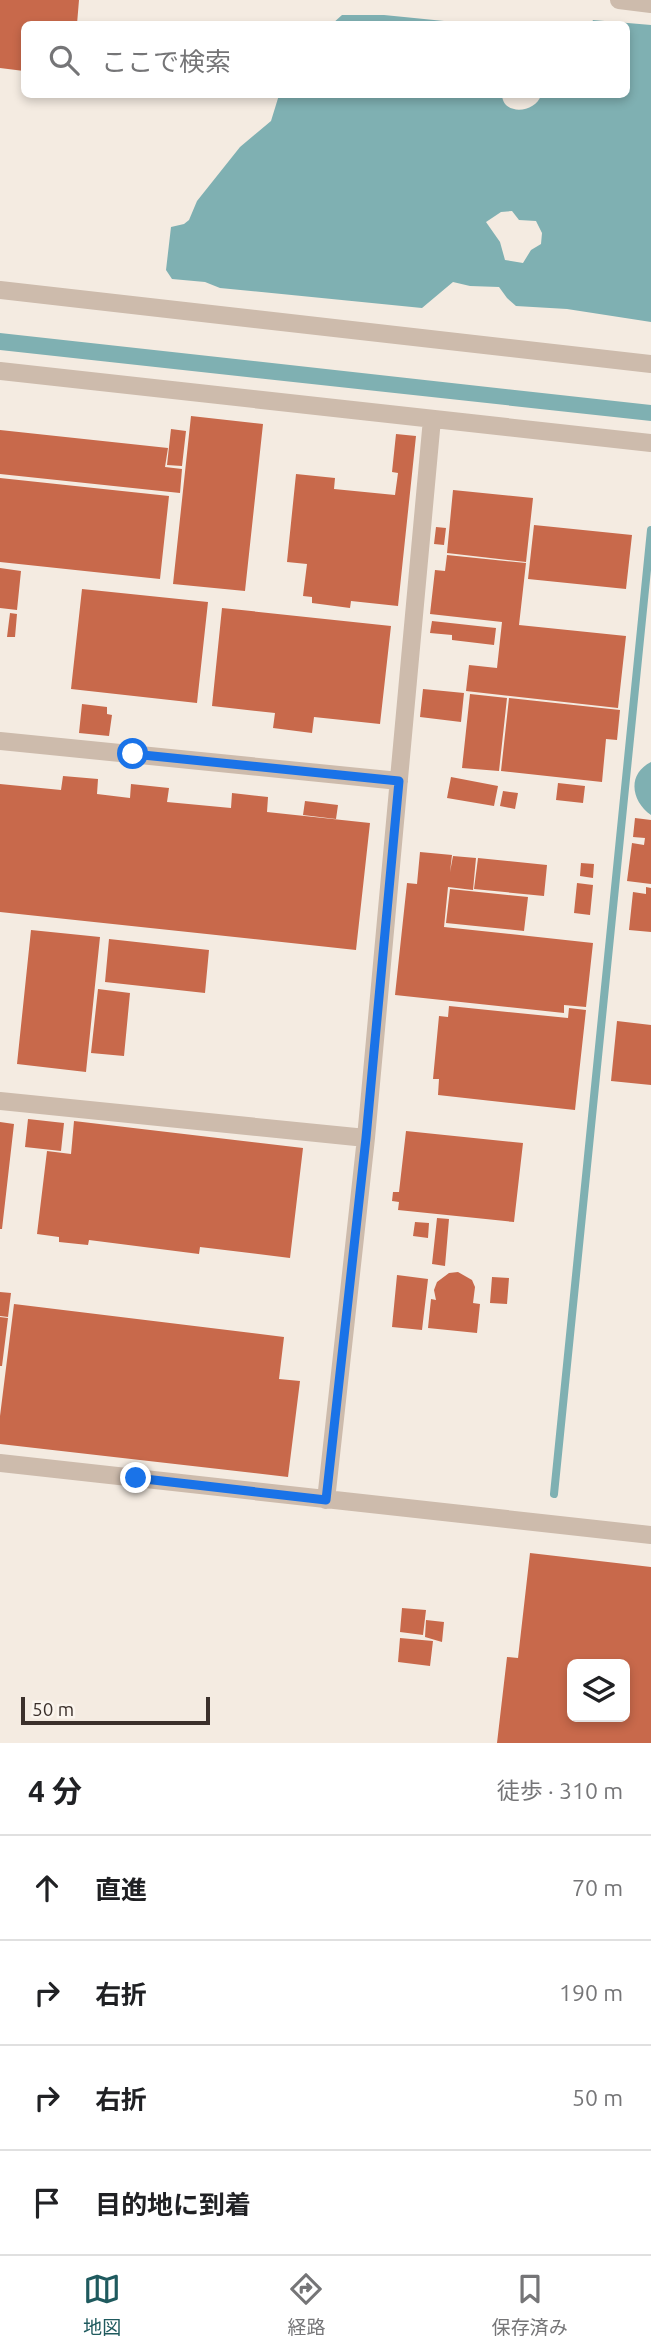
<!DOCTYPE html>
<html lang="ja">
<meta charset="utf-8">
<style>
:root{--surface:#fff;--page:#f2f2f2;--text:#202124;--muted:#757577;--line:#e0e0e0;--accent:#1f5a5e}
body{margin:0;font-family:Ubuntu,"Noto Sans JP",sans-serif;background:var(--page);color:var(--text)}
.controls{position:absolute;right:21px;bottom:21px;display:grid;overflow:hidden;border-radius:10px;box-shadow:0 4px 10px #0003}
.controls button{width:63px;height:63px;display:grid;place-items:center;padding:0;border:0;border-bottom:2px solid var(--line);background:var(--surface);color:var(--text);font:35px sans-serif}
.scale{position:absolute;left:21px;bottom:18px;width:189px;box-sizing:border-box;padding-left:7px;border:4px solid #3b302b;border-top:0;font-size:19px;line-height:24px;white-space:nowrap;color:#3b302b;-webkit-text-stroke:5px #fbf5ee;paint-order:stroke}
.stop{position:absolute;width:21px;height:21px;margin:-16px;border:5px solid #1a73e8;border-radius:50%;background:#fff}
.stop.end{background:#1a73e8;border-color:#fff;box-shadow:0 2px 7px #0008}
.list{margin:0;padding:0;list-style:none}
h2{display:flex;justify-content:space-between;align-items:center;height:91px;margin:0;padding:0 28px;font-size:30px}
h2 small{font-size:23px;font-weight:400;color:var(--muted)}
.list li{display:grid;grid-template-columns:46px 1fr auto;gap:21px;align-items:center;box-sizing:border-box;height:105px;padding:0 28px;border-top:2px solid var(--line)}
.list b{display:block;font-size:26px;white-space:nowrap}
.list em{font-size:23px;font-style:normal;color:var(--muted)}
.icon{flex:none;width:38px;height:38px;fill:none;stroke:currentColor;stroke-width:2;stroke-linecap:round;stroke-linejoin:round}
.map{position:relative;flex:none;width:651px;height:1743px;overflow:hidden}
.search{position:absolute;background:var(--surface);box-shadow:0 4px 10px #0003;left:21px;right:21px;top:21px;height:77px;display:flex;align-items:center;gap:18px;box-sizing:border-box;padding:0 24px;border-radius:10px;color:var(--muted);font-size:26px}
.sheet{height:511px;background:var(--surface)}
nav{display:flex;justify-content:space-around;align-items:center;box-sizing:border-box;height:98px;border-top:2px solid var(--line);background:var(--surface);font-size:19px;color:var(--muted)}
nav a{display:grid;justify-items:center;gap:4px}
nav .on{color:var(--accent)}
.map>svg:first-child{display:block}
</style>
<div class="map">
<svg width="651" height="1743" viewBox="0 0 651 1743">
<rect width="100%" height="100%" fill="#f4ebe1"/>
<!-- water -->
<path fill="#7fb0b2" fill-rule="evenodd" d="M342,15H384L474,24H332Z
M593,20L651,25V322L567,309L516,306L507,298L499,287L470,286L453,282L422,308L220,288L205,282L172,279L166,270L171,227L184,224L189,220L197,201L240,147L271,121L279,95H502C503,116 536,113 541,95L626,94V24H591ZM512,211L519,220L536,221L542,233L541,244L531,250L523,263L505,260L500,242L486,222L501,212Z
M0,333L651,405V421L0,350Z
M651,762V815C631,801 627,774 651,762Z"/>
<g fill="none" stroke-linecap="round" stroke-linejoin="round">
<!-- stream -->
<path stroke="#7fb0b2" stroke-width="8" d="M554,1494L651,530"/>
</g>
<!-- building -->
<path fill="#c8694b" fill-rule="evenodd" d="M0,0H79L77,24H24V71L0,68Z
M191,416L263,424L245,591L173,584Z
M171,429L186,431L182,466L167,465Z
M0,430L168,448L165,467L182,469L180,493L0,474Z
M396,434L416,436L398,606L351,601L350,608L312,603V597L303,596L307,564L287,562L296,474L335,478L334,489L395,495L398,473L392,472Z
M0,478L169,496L160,579L0,562Z
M453,490L533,498L526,562L447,553Z
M534,525L632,535L626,589L528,579Z
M436,527L446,528L444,545L434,544Z
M447,555L526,563L519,625L626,636L618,708L466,691L469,665L497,668L502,622L430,614L435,570L445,571Z
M0,568L21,571L17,610L0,608Z
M82,589L208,602L197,703L71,689Z
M222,608L391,626L380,724L314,717L312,733L273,728L275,713L212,706Z
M10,613L17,614L15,637H7Z
M432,621L496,628L494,645L452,640V635L430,633Z
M423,689L464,693L461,722L420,717Z
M470,694L507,698L499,771L462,768Z
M509,698L620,710L617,740L606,739L602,782L501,771Z
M82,704L107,707V714L112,715L109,736L79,733Z
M63,776L98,779L97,794L130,798L131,784L169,788L167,802L231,808L232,793L268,797L267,812L370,823L356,950L0,912V784L61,790Z
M451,777L498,786L494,806L447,798Z
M558,783L585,786L583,803L556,800Z
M503,791L518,793L515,809L500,806Z
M305,801L338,805L336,819L303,815Z
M635,818L651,820V884L627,881L632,843L644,845L645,838L633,837Z
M420,852L452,855L450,872L453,856L476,858L473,890L448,887L444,927L593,943L586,1007L564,1005V1013L395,995L407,883L417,884Z
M478,858L547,865L544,896L474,889Z
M581,863L594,864L593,878L580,876Z
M577,883L593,885L590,915L574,913Z
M646,887L651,888V932L629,930L633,892L646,894Z
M450,889L528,897L524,931L446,923Z
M31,930L100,937L86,1072L17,1064Z
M109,939L209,950L205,993L105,982Z
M98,989L130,993L124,1056L91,1053Z
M449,1006L568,1018L569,1008L586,1010L575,1110L438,1095L439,1079H433L439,1016L448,1017Z
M617,1021L651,1025V1085L611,1081Z
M28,1119L64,1123L61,1151L25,1147Z
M74,1121L303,1148L290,1258L200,1247L199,1254L89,1240L88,1245L59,1242V1237L37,1234L47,1151L71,1154Z
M0,1122L14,1124L2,1229H0Z
M406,1131L523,1143L514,1222L398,1210L399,1202L392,1201L393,1192H399Z
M437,1218L449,1219L445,1266L432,1264Z
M415,1222L429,1223L428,1238L413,1236Z
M458,1272L472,1280L475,1287L473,1303L480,1304L477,1333L428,1328L431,1299L436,1300L434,1290L437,1282L449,1273Z
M397,1275L428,1279L422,1330L392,1327Z
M492,1277L509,1278L507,1304L490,1303Z
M0,1292L11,1293L8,1317L0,1316Z
M14,1304L284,1337L279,1379L300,1381L288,1477L0,1444V1416Z
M0,1317L8,1318L2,1366H0Z
M530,1553L651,1567V1743H497L507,1657L518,1658ZM572,1664H625V1717H572Z
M402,1608L426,1610L423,1635L400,1632Z
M426,1620L444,1622L442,1642L425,1637Z
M400,1638L433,1641L430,1666L398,1662Z"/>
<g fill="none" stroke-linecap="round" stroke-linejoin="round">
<!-- minor -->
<path stroke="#cdbbac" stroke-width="18" d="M619,0L651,4
M0,290L651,364
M0,371L651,443
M0,741L399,781
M0,1101L366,1138
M0,1463L651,1535
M326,1500L366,1138L432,419"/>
</g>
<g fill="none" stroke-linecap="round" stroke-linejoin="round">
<!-- route -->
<path stroke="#1a73e8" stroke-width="9" d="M133,754L399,781L366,1138L326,1500L136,1478"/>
</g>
</svg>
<div class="controls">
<button><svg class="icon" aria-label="layers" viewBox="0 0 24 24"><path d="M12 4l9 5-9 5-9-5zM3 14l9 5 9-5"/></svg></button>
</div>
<div class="scale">50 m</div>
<div class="stop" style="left:133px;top:754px"></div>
<div class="stop end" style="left:136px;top:1478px"></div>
<div class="search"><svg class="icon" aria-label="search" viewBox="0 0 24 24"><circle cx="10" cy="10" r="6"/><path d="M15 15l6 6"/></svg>ここで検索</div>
</div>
<section class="sheet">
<h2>4 分<small>徒歩 · 310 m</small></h2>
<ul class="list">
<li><svg class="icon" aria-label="ahead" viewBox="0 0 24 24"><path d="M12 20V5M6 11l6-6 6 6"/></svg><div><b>直進</b></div><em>70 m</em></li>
<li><svg class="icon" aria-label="right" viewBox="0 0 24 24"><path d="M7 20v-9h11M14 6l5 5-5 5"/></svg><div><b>右折</b></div><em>190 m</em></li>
<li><svg class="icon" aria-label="right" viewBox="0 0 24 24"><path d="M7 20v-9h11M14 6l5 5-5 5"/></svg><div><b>右折</b></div><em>50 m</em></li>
<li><svg class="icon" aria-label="arrive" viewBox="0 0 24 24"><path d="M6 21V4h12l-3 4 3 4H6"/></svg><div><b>目的地に到着</b></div></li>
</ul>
</section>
<nav>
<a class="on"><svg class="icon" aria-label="map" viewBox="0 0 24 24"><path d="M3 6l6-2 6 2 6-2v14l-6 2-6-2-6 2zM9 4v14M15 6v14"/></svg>地図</a>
<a><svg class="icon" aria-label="directions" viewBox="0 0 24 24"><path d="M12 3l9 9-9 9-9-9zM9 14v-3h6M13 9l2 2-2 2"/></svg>経路</a>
<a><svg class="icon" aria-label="saved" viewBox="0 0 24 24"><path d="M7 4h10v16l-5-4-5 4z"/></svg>保存済み</a>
</nav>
